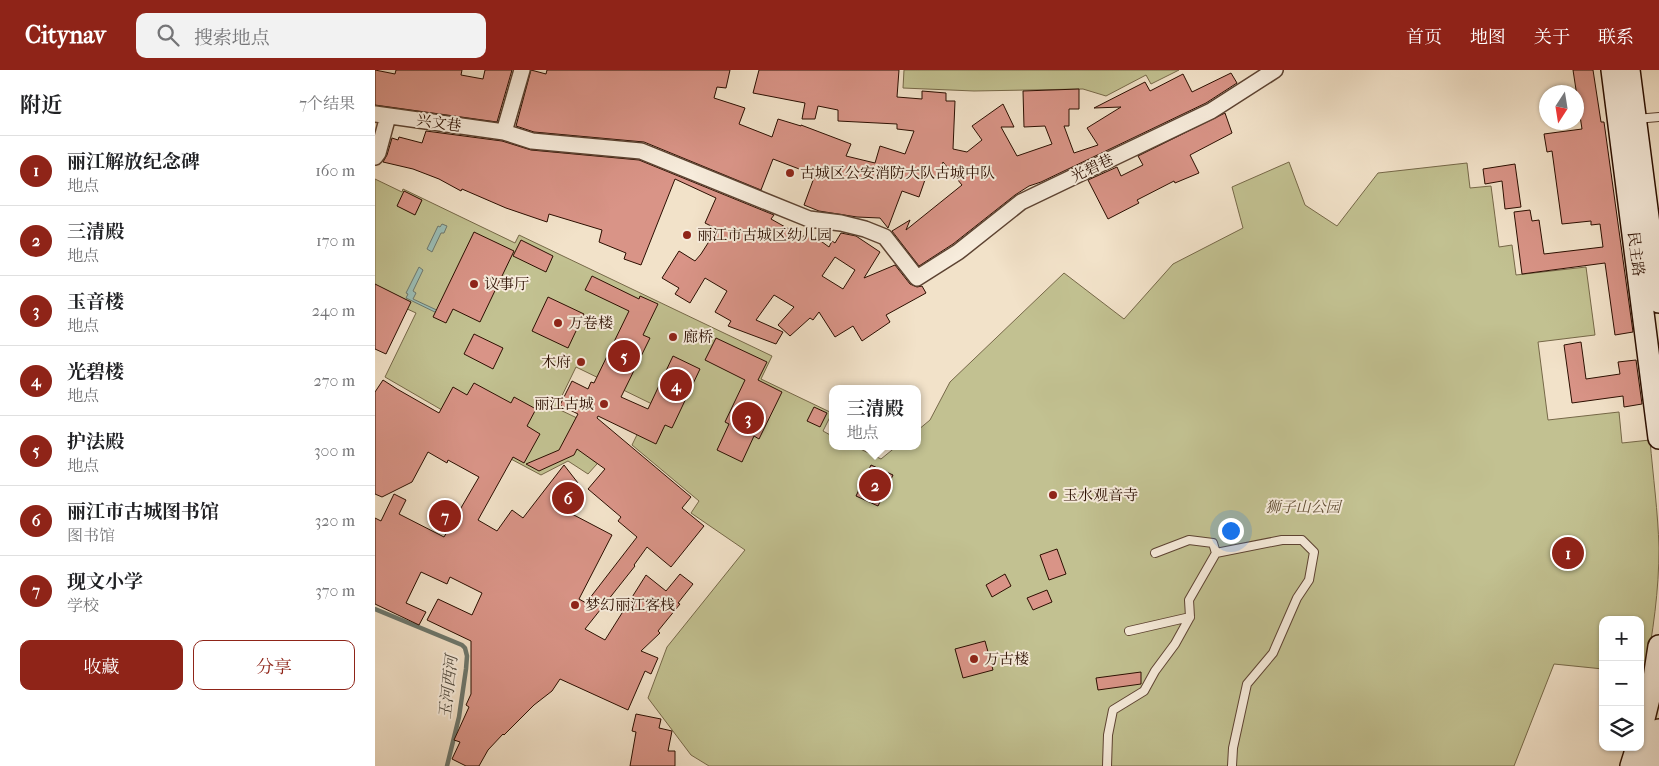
<!DOCTYPE html>
<html lang="zh">
<meta charset="utf-8">
<style>
:root{--surface:#fff;--page:#f2f2f2;--text:#202124;--muted:#757577;--line:#e0e0e0;--accent:#8f2418}
body{margin:0;font-family:"IM FELL French Canon","Noto Serif SC",serif;background:var(--page);color:var(--text)}
.controls{position:absolute;right:15px;bottom:15px;display:grid;overflow:hidden;border-radius:10px;box-shadow:0 1px 4px #0004}
.controls button{width:45px;height:45px;display:grid;place-items:center;padding:0;border:0;border-bottom:1px solid var(--line);background:var(--surface);color:var(--text);font:25px sans-serif}
.compass{position:absolute;left:1164px;top:15px;width:45px;height:45px;border-radius:50%;background:var(--surface);box-shadow:0 1px 4px #0004;rotate:192deg}
.you{position:absolute;left:855px;top:460px;width:18px;height:18px;margin:-12px;border:4px solid #fff;border-radius:50%;background:#1a73e8;box-shadow:0 0 0 8px #1a73e833}
.badge{display:grid;place-items:center;width:32px;height:32px;border-radius:50%;background:var(--accent);color:#fff;font-size:16px;font-weight:700}
.pin{position:absolute;translate:-50% -50%;border:2px solid #fff;box-shadow:0 1px 5px #0006}
.popup{position:absolute;left:454px;top:315px;width:92px;height:65px;box-sizing:border-box;display:grid;place-content:center;border-radius:10px;background:var(--surface);filter:drop-shadow(0 1px 4px #0005);font-size:16px;white-space:nowrap;color:var(--muted)}
.popup b{font-size:19px;color:var(--text)}
.popup::after{content:'';position:absolute;left:50%;top:100%;margin-left:-10px;border:10px solid transparent;border-top-color:var(--surface)}
.list{margin:0;padding:0;list-style:none}
h2{display:flex;justify-content:space-between;align-items:center;height:65px;margin:0;padding:0 20px;font-size:21px}
h2 small{font-size:16px;font-weight:400;color:var(--muted)}
.list li{display:grid;grid-template-columns:32px 1fr auto;gap:15px;align-items:center;box-sizing:border-box;height:70px;padding:0 20px;border-top:1px solid var(--line)}
.list b{display:block;font-size:19px;white-space:nowrap}
.list p{margin:0;font-size:16px;white-space:nowrap;color:var(--muted)}
.list em{font-size:16px;font-style:normal;color:var(--muted)}
.actions{display:flex;gap:10px;padding:15px 20px}
.actions a{flex:1;padding:11px 0;border:1px solid var(--accent);border-radius:10px;text-align:center;font-size:18px;color:var(--accent)}
.actions .main{background:var(--accent);color:#fff}
.icon{flex:none;width:28px;height:28px;fill:none;stroke:currentColor;stroke-width:2;stroke-linecap:round;stroke-linejoin:round}
.map{position:relative;flex:none;width:1284px;height:696px;overflow:hidden}
header{display:flex;align-items:center;gap:30px;box-sizing:border-box;height:70px;padding:0 25px;background:var(--accent);color:#fff}
header strong{font-size:24px}
nav{display:flex;gap:28px;margin-inline-start:auto;font-size:18px}
.search{width:350px;height:45px;background:var(--page);display:flex;align-items:center;gap:12px;box-sizing:border-box;padding:0 18px;border-radius:10px;color:var(--muted);font-size:19px}
main{display:flex}
aside{flex:1;background:var(--surface)}
.map>svg:first-child{display:block}
</style>
<header>
<strong>Citynav</strong>
<div class="search"><svg class="icon" aria-label="search" viewBox="0 0 24 24"><circle cx="10" cy="10" r="6"/><path d="M15 15l6 6"/></svg>搜索地点</div>
<nav><a>首页</a><a>地图</a><a>关于</a><a>联系</a></nav>
</header>
<main>
<aside>
<h2>附近<small>7个结果</small></h2>
<ul class="list">
<li><span class="badge">1</span><div><b>丽江解放纪念碑</b><p>地点</p></div><em>160 m</em></li>
<li><span class="badge">2</span><div><b>三清殿</b><p>地点</p></div><em>170 m</em></li>
<li><span class="badge">3</span><div><b>玉音楼</b><p>地点</p></div><em>240 m</em></li>
<li><span class="badge">4</span><div><b>光碧楼</b><p>地点</p></div><em>270 m</em></li>
<li><span class="badge">5</span><div><b>护法殿</b><p>地点</p></div><em>300 m</em></li>
<li><span class="badge">6</span><div><b>丽江市古城图书馆</b><p>图书馆</p></div><em>320 m</em></li>
<li><span class="badge">7</span><div><b>现文小学</b><p>学校</p></div><em>370 m</em></li>
</ul>
<div class="actions"><a class="main">收藏</a><a>分享</a></div>
</aside>
<div class="map">
<svg width="1284" height="696" viewBox="0 0 1284 696">
<rect width="100%" height="100%" fill="#f2e2c9"/>
<filter id="stains"><feTurbulence type="fractalNoise" baseFrequency=".004" numOctaves="4"/><feColorMatrix values="0 0 0 0 .2 0 0 0 0 .09 0 0 0 0 .02 0 0 0 .5 -.17"/></filter>
<radialGradient id="worn" r=".72"><stop offset=".6" stop-color="#630" stop-opacity="0"/><stop offset="1" stop-color="#630" stop-opacity=".3"/></radialGradient>
<!-- green -->
<path fill="#c2c191" stroke="#766848" d="M529,0H804L776,14L771,5L731,26L708,19L599,21L528,18Z
M914,92L930,135L962,156L1003,103L1092,93L1095,118L1116,116L1124,177L1137,175L1141,205L1211,197L1220,265L1163,272L1173,350L1244,342L1247,373L1275,370C1278,406 1283,442 1284,478C1284,520 1278,563 1270,604L1265,603V550H1228V599L1179,594L1139,696H334L316,685L273,628L292,577L370,480L316,443L324,431L257,375L277,334L201,297L181,338L242,367L238,376L213,404L193,391L166,405L74,356L79,347L10,307L41,243L2,225L0,228V109L27,122L28,119L140,173L144,165L397,286L386,309L457,343L448,361L457,366L458,376H479L506,389L522,376H542L543,360L555,350L575,312L689,203L749,249L798,194L868,158L857,117Z"/>
<!-- water -->
<path fill="#9bbeb6" stroke="#6e786d" d="M67,154L72,156L69,163H66L57,182L52,179L63,156L65,157Z
M44,197L48,200L38,221L41,223L38,229L68,243L66,245L31,228L33,224L31,223Z"/>
<g fill="none" stroke-linecap="round" stroke-linejoin="round">
<!-- stream -->
<path stroke="#6e786d" stroke-width="4.5" d="M0,539L87,575L90,578L92,586L91,599L84,647L72,696"/>
</g>
<!-- building -->
<path fill="#d99487" stroke="#2b0e00" fill-rule="evenodd" d="M0,0L20,4L21,0H87L86,5L108,9L110,0H137L122,52L0,35Z
M156,0L171,4L172,0H355L351,18L342,17L339,28L370,38L364,54L397,67L403,49L426,56V55L476,74L471,86L500,93L505,76L530,84L539,61L522,59V54L463,51V40L443,36L440,49H427L430,33L378,23L384,0H524L522,27L547,29V21L571,23V31H580L578,79L592,82L607,70L597,56L628,34L639,57H626L642,86L677,74L670,56L649,57L648,21L704,19V39H694V56H689L699,83L723,75L712,58L746,37L719,38L770,12L775,21L808,4L817,22L856,3L862,13L831,33L666,112L654,116L640,125L578,174L544,196L517,161L535,150L531,160L587,115L568,92L562,108L552,104L544,127L527,121L513,158L505,148L482,147L444,141L429,135L440,105L398,89L386,120L269,72L159,62L141,56Z
M1198,0H1218L1226,52H1229L1258,262L1240,265L1230,193L1147,204L1139,142L1155,140L1157,151L1164,150L1169,184L1228,177L1225,154L1216,155V151L1187,154L1177,81L1172,82L1169,64L1207,59Z
M850,43L857,63L815,85L824,103L800,113L799,111L762,130L764,133L733,149L713,110L742,97L746,106L768,95L763,86Z
M51,61L127,71L156,80L264,90L399,145L396,149L428,167L432,161L454,177L457,171L460,173L466,163L481,166L505,182L489,208L520,195L535,214L542,217L547,216L551,223L511,245L515,252L487,271L478,256L460,267L444,242L438,250L435,248L415,266L403,255L419,237L399,225L381,250L408,262L401,274L353,256L356,251L340,242L352,221L330,208L315,233L300,224L304,218L287,208L304,181L320,191L326,184L342,159L330,153L341,128L300,109L266,195L249,189L251,183L224,172L227,160L174,144L172,152L131,138L87,119L86,121L64,109L38,99L8,92L12,85L17,68L23,70L24,67L47,73ZM460,187L480,200L468,219L447,206Z
M1140,94L1146,137L1130,139L1127,111L1110,114L1108,99Z
M29,121L47,130L40,145L22,136Z
M99,162L139,181L105,252L78,239L71,253L58,247Z
M146,170L178,186L171,202L138,186Z
M217,206L264,229L265,226L283,234L268,265L275,268L246,327L273,339L298,286L325,299L297,358L290,355L281,374L223,346L222,348L316,427L307,438L329,456L296,497L272,477L259,495L260,496L210,559L230,570L271,505L291,521L305,504L318,514L303,533L305,534L283,561L285,563L266,581L283,588L276,604L270,601L253,640L185,609L177,621L159,635L129,665L128,664L113,680L104,696H91L77,689L85,672L79,670L94,637L91,635L96,624V571L52,550L63,529L97,545L107,523L75,507L72,514L46,502L31,533L51,542L44,555L0,534V448L6,451L19,424L31,430L24,444L69,467L104,407L73,390L72,393L53,382L37,412L7,427L0,424V322L8,310L22,319L64,343L78,317L92,325L99,313L136,333L139,327L161,339L152,356L165,364L149,393L138,387L103,450L122,461L137,440L148,448L189,395L203,413L176,433L237,465L204,529L211,533L262,467L243,451L246,447L213,419L230,399L202,379L199,385L164,401L151,394L184,380L203,344L185,335L197,311L213,319L216,312L219,313L254,241L210,220Z
M0,214L36,232L11,284L0,279Z
M173,227L209,244L193,278L157,261Z
M99,264L128,278L118,299L89,284Z
M341,268L392,292L383,310L407,322L384,369L379,366L367,392L342,380L354,354L350,352L370,310L330,290Z
M1206,272L1211,309L1245,304L1243,292L1261,290L1267,334L1249,337L1248,326L1197,333L1189,275Z
M439,337L452,343L445,357L432,351Z
M496,395L518,405L503,436L481,426Z
M682,479L691,504L674,510L665,485Z
M630,504L636,516L617,527L611,515Z
M672,520L677,532L658,540L652,528Z
M610,571L618,600L588,608L580,579Z
M766,602V614L723,620L721,608Z
M261,644L286,649L284,658L297,661L293,681H300V696H255L261,662L257,661Z"/>
<g fill="none" stroke-linecap="round" stroke-linejoin="round">
<defs>
<path id="lane" d="M1261,49L1284,47
M780,483L814,470L838,473L841,483
M754,561L815,547L814,530L841,483L907,470H927L939,482L934,510L922,528L898,583L872,614L858,678L857,696
M732,696L733,665L738,640L769,621L780,601L800,574L815,547"/>
<path id="street" d="M0,44L129,62L157,71L266,81L434,149L466,153L490,159L510,167L542,208L583,182L646,132L836,41L900,0
M129,62L147,0
M0,87L3,83L13,46"/>
<path id="secondary" d="M1237,0L1284,368
M1254,0L1284,232
M1265,665L1279,608L1284,576
M1256,696L1262,677
M1274,696L1284,660"/>
</defs>
<!-- lane casing -->
<use href="#lane" stroke="#5d4332" stroke-width="10"/>
<!-- street casing -->
<use href="#street" stroke="#5d4332" stroke-width="18"/>
<!-- secondary casing -->
<use href="#secondary" stroke="#2b0e00" stroke-width="24"/>
<!-- lane -->
<use href="#lane" stroke="#f7ecdc" stroke-width="8"/>
<!-- street -->
<use href="#street" stroke="#f7ecdc" stroke-width="15"/>
<!-- secondary -->
<use href="#secondary" stroke="#f7ecdc" stroke-width="21"/>
</g>
<!-- markers -->
<g fill="#8f2418" stroke="#f7ecdc" stroke-width="2">
<circle cx="415" cy="103" r="5"/>
<circle cx="312" cy="165" r="5"/>
<circle cx="99" cy="214" r="5"/>
<circle cx="183" cy="253" r="5"/>
<circle cx="298" cy="267" r="5"/>
<circle cx="206" cy="292" r="5"/>
<circle cx="229" cy="334" r="5"/>
<circle cx="678" cy="425" r="5"/>
<circle cx="200" cy="535" r="5"/>
<circle cx="599" cy="589" r="5"/>
</g>
<g text-anchor="middle" dominant-baseline="central" stroke-width="4" stroke-linejoin="round" paint-order="stroke">
<!-- street labels -->
<g font-size="15" fill="#2b0e00" stroke="#f7ecdc">
<text transform="translate(64 53) rotate(8)">兴文巷</text>
<text transform="translate(717 98) rotate(-26)">光碧巷</text>
<text transform="translate(1261 184) rotate(83)">民主路</text>
</g>
<!-- poi labels -->
<g font-size="15" fill="#2b0e00" stroke="#f7ecdc" text-anchor="start">
<text x="425" y="103">古城区公安消防大队古城中队</text>
<text x="322" y="165">丽江市古城区幼儿园</text>
<text x="109" y="214">议事厅</text>
<text x="193" y="253">万卷楼</text>
<text x="308" y="267">廊桥</text>
<text x="196" y="292" text-anchor="end">木府</text>
<text x="219" y="334" text-anchor="end">丽江古城</text>
<text x="688" y="425">玉水观音寺</text>
<text x="210" y="535">梦幻丽江客栈</text>
<text x="609" y="589">万古楼</text>
</g>
<!-- park labels -->
<g font-size="15" font-style="italic" fill="#604d33" stroke="#f7ecdc">
<text x="928" y="437">狮子山公园</text>
</g>
<!-- water labels -->
<g font-size="16" font-style="italic" fill="#524c40" stroke="#f7ecdc">
<text transform="translate(73 617) rotate(-84)">玉河西河</text>
</g>
</g>
<rect width="100%" height="100%" filter="url(#stains)"/>
<rect width="100%" height="100%" fill="url(#worn)"/>
</svg>
<div class="controls">
<button>+</button>
<button>−</button>
<button><svg class="icon" aria-label="layers" viewBox="0 0 24 24"><path d="M12 4l9 5-9 5-9-5zM3 14l9 5 9-5"/></svg></button>
</div>
<svg class="compass" viewBox="-18 -18 36 36"><path d="M0-13l5 13h-10z" fill="#e53935"/><path d="M0 13l5-13h-10z" fill="#757577"/></svg>
<div class="you"></div>
<div class="pin badge" style="left:1193px;top:483px">1</div>
<div class="pin badge" style="left:500px;top:415px">2</div>
<div class="popup"><b>三清殿</b>地点</div>
<div class="pin badge" style="left:373px;top:348px">3</div>
<div class="pin badge" style="left:301px;top:315px">4</div>
<div class="pin badge" style="left:249px;top:286px">5</div>
<div class="pin badge" style="left:193px;top:428px">6</div>
<div class="pin badge" style="left:70px;top:446px">7</div>
</div>
</main>
